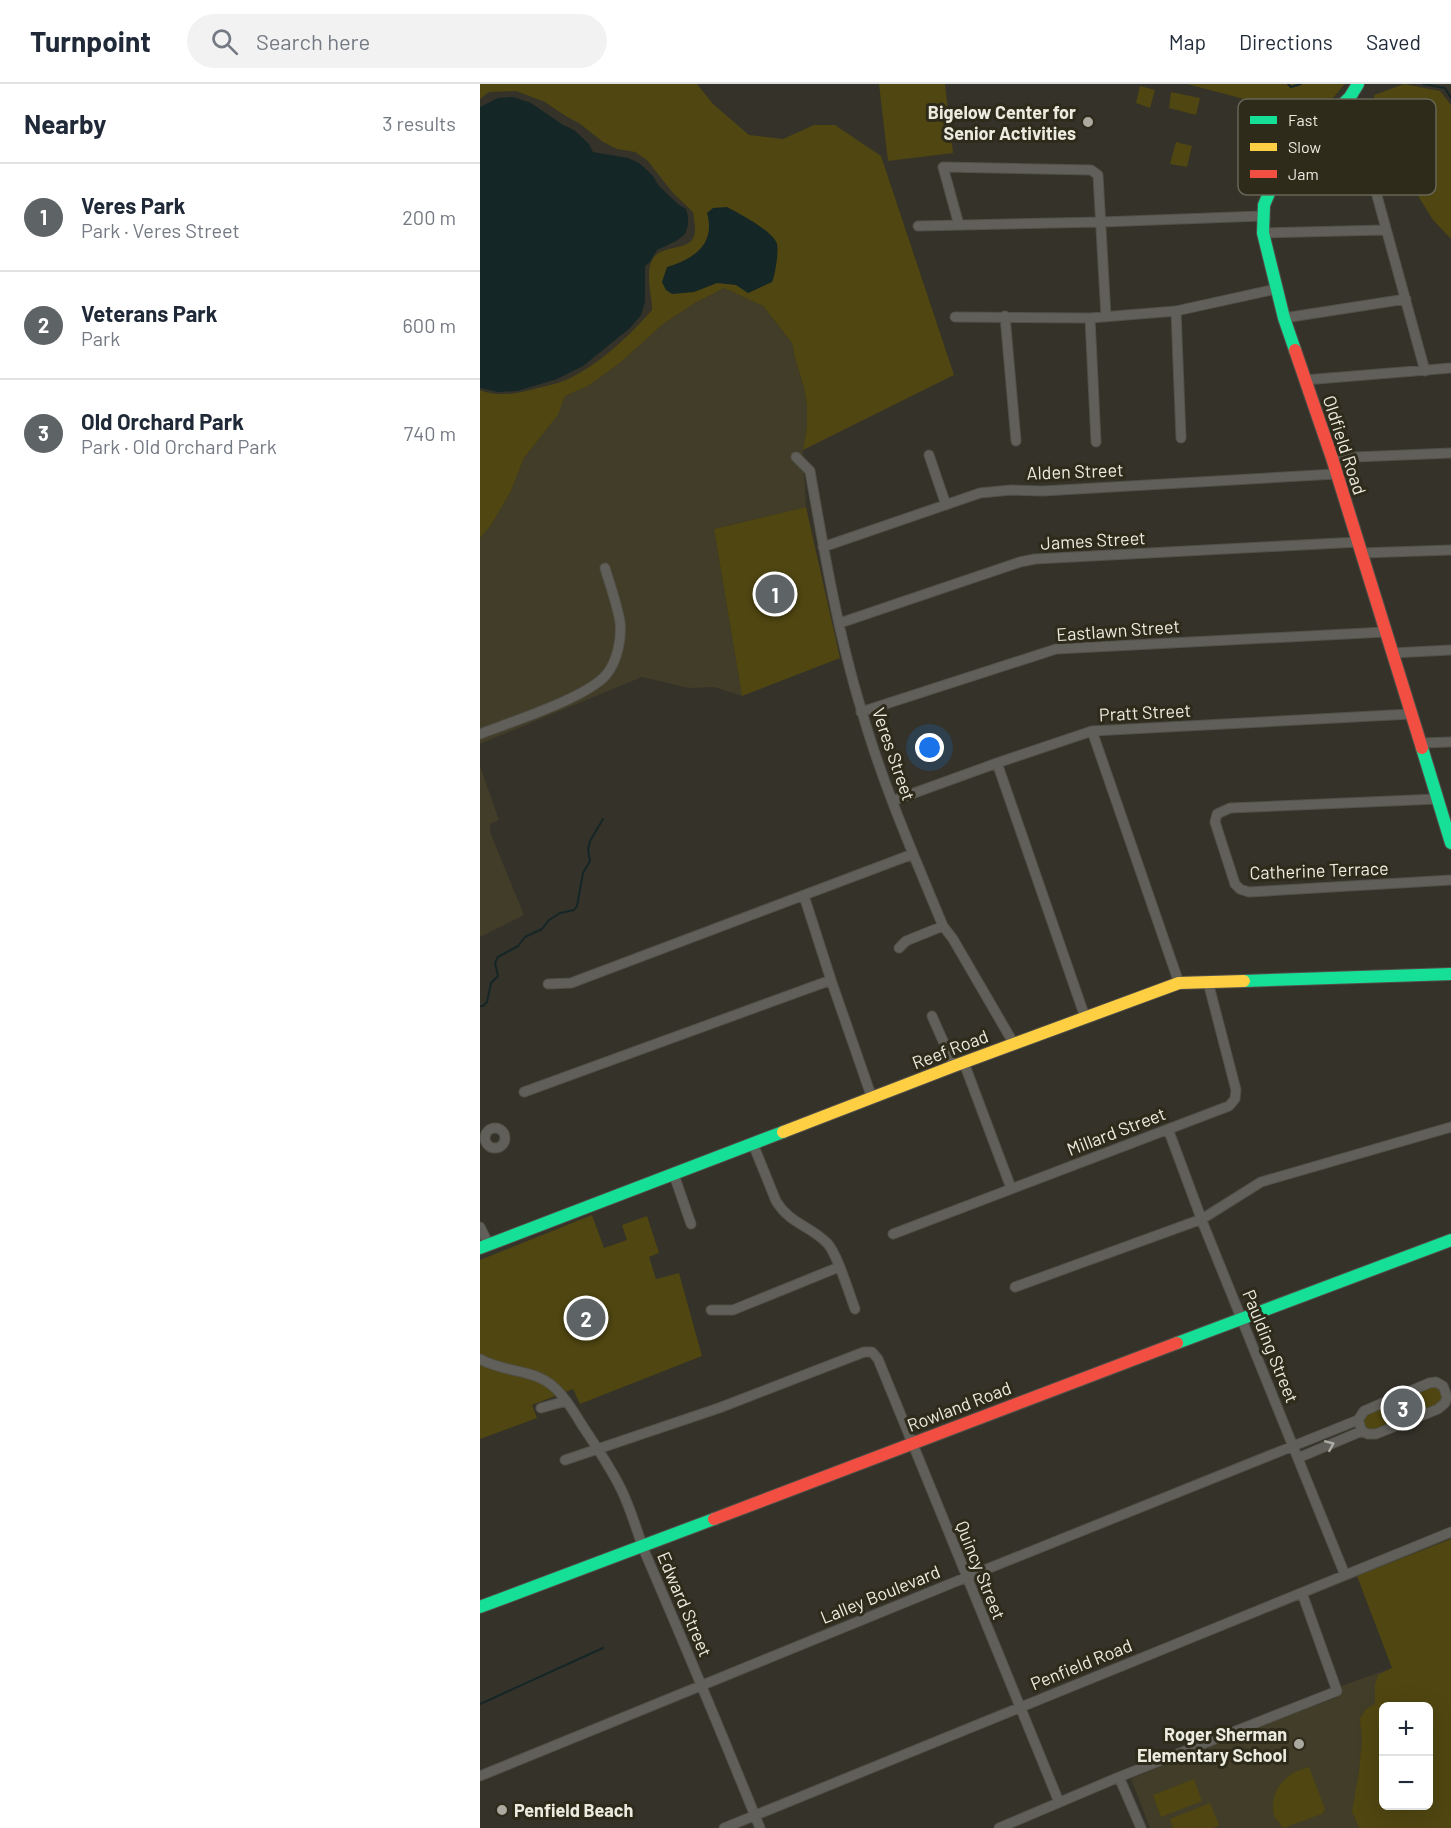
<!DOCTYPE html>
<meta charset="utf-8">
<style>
:root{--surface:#fff;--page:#f2f2f3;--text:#1f2937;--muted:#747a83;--line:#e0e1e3;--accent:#5e6366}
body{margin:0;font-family:Barlow,sans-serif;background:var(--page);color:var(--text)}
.controls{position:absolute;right:18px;bottom:18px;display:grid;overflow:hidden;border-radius:9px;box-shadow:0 6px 24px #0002}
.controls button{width:54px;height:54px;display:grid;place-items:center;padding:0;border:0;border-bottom:2px solid var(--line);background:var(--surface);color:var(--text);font:30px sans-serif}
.you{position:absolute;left:450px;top:664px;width:21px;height:21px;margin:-15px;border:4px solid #fff;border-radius:50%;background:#1a73e8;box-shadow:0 0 0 9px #1a73e833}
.badge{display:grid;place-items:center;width:39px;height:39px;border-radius:50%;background:var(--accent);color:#fff;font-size:20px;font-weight:700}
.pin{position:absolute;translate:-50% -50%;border:3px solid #fff;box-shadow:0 2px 6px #0006}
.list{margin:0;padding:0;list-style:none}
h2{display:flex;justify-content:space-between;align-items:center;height:78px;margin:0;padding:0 24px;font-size:26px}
h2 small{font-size:20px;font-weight:400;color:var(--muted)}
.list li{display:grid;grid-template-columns:39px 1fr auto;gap:18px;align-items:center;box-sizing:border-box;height:108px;padding:0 24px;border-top:2px solid var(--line)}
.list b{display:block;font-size:22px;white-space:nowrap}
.list p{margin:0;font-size:20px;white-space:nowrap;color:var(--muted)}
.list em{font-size:20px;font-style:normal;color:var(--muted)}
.icon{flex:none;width:33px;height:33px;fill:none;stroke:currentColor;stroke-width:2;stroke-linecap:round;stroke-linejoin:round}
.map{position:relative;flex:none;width:971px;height:1744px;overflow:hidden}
header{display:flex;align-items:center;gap:36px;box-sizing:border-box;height:84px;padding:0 30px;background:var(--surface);border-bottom:2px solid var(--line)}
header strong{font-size:28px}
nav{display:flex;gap:33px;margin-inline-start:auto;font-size:21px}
.search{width:420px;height:54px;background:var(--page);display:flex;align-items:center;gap:15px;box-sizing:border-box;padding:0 21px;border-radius:33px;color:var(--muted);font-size:22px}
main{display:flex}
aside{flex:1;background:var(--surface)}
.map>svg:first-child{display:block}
</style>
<header>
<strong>Turnpoint</strong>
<div class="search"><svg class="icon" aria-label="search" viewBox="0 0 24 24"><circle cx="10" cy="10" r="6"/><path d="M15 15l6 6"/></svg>Search here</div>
<nav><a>Map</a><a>Directions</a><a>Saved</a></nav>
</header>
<main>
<aside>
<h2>Nearby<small>3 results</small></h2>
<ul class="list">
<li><span class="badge">1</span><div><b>Veres Park</b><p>Park · Veres Street</p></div><em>200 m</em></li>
<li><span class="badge">2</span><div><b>Veterans Park</b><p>Park</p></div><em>600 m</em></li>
<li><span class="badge">3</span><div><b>Old Orchard Park</b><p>Park · Old Orchard Park</p></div><em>740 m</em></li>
</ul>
</aside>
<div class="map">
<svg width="971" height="1744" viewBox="0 0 971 1744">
<rect width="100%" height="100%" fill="#343229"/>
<!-- built -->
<path fill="#413d28" d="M244,204L283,222L312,259L315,274L324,304L327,321V343L323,366L326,423L234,445L262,612L234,603L209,604L162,593L0,660V454L11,441L31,407L44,374L78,331L85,312L108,302L140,279L183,240L215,219Z
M0,682L19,736L10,740V748L44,831L0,853Z
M912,1584L927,1622H904L903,1657L874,1733L879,1744H670L651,1695L725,1664L858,1613L863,1608L861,1602Z"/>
<!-- green -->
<path fill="#4f4611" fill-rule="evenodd" d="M0,0H217L233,20L269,51L303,55L334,41H355L401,72L474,291L323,366L327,343V321L324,304L315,274L312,259L283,222L244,204L215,219L183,240L140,279L108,302L85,312L78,331L44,374L31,407L11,441L0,454V306C17,313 36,310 54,305C65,302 76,300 86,296C119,281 148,253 172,226C172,211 165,190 172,176C181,158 214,170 215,147C215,141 214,134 213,128L193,109L167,76L155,68L137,65L123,58L99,39L87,33L65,18L36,7L9,8L0,15Z
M399,0H465L473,69L408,77Z
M707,0H865L836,34Z
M924,0L960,7L971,21V155L953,136L935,107L931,80L925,65L900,58L894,32V11Z
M660,2L675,6L670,24L656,19Z
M691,8L720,14L716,31L689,24Z
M696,58L712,62L707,83L690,80Z
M326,423L360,574L262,612L234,445Z
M112,1131L124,1164L147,1156L142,1141L167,1132L179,1169L169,1173L176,1195L199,1189L222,1272L100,1320L93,1305L52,1321L57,1334L0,1355V1176Z
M950,1302L958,1303L962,1308V1315L958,1321L896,1346C887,1347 881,1341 884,1332Z
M971,1455V1744H879L872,1728L879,1688L882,1656L880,1635L886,1625L895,1620V1600L898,1591L912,1584L877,1492ZM948,1622V1722H904V1622Z
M829,1683L845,1725L842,1730L803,1744C801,1740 796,1736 794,1732C793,1729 793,1726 793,1723C793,1701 809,1688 829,1683Z
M714,1695L722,1717L681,1733L673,1711Z
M730,1719L739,1741L733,1744H693L690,1735Z"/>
<!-- water -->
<path fill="#152626" d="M33,13L51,19L83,41L94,46L109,60L113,68L148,74L159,79L173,92L178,101L198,120L206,125L208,132V141L205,150L196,157L177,166L170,178L165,182V218L161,231L150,244L103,282L77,295L37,307L18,308L0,304V23L18,14Z
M247,123C260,130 293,147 297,160C299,167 295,192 292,198L268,209L256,201L237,199L214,208L192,210L186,206L182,198L187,183C214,175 236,160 227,129L233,124Z"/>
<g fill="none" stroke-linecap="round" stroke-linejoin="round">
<!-- stream -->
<path stroke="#152626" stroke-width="2" d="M808,0L811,3L821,0
M943,0L965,4L971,14
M0,922H3L7,918L11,899L18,892L15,879L18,873L38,862L45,853L62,845L69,836L80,829L94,826L97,822L103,789L110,777L108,766L110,757L123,735
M0,1620L123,1564"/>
<defs>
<path id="street" d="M870,13L945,287
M479,141L463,83L611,86L618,91L626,233
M438,142L621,138L782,132
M783,149L906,146
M696,227L701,354
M525,232L536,357
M475,233L610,234L696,227L796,205
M610,234L616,358
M804,234L926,215
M825,296L971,284
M449,371L466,421
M316,373L330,387C344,467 358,550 382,628C403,701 434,772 463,842L473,855L534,960
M852,374L971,369
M343,463L500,409L531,406L563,407L856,390
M881,469L971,466
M360,539L540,478L555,475L878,458
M912,569L971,566
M381,628L576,565L905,548
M612,647L699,899
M0,650C31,638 106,614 126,591C137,578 142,555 140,538C137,520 130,501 125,484
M940,659L971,658
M517,679L605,933
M957,715L750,724L737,730L735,738L755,800L760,805L769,808L971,796
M412,717L517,679L612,647L931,630
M324,812L351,896L392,1014
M419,864L426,857L463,842
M68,900L91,899L433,770
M452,932L474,982
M484,979L531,1104
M44,1008L351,896
M5 1054a10 10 0 1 1 20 0a10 10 0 1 1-20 0Z
M688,1045L724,1142L865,1491
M273,1060L296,1117C310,1140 329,1141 347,1159C357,1169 369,1209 375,1225
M194,1091L211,1140
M0,1143L9,1161
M413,1150L749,1022L755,1015L756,1006L728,898
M535,1203L722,1135L781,1098L971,1043
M231,1226H253L359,1183
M0,1275C24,1289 54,1284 75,1304C86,1314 94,1328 102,1341C115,1361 129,1381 140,1403C151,1424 157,1449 166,1471C205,1561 243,1653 280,1744
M956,1298L963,1302L967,1313L965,1319L958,1325L896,1350H888L882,1347L878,1336L884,1327L949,1299Z
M61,1324L86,1317
M818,1374L882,1347
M85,1376L239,1324L384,1268H392L398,1275L579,1718
M0,1692L487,1493L878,1336
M639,1693L661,1744
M244,1744L971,1448
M519,1744L639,1693L857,1607L822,1509"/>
<path id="fast" d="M815,266L804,234L783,149L784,121L798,88L815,67L870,13L878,0
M942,664L971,759
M764,897L971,890
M0,1164L303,1048
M697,1259L971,1156
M0,1523L234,1435"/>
<path id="slow" d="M303,1048L474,982L699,899L764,897"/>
<path id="jam" d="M815,266L852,374L942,664
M234,1435L697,1259"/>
</defs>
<!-- street casing -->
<use href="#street" stroke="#525048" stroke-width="11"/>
<!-- fast casing -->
<use href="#fast" stroke="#525048" stroke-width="14"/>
<!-- slow casing -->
<use href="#slow" stroke="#525048" stroke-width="14"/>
<!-- jam casing -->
<use href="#jam" stroke="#525048" stroke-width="14"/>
<!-- street -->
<use href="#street" stroke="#605f59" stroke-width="9"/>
<!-- fast -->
<use href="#fast" stroke="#16e098" stroke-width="12"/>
<!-- slow -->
<use href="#slow" stroke="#ffcf43" stroke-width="12"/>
<!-- jam -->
<use href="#jam" stroke="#f24e42" stroke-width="12"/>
</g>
<!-- one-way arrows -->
<defs><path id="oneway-chevron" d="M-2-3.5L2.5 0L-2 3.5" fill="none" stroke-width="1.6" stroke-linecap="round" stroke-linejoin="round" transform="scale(1.5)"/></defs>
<use stroke="#adaca3" href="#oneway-chevron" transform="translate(850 1361) rotate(-23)"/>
<!-- markers -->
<g fill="#acaaa0" stroke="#2e2b1b" stroke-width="2">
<circle cx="608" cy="38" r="6"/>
<circle cx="819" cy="1660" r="6"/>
<circle cx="22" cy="1726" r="6"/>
</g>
<g text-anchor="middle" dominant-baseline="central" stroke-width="6" stroke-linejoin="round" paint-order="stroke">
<!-- poi labels -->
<g font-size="18" font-weight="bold" fill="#ecebe0" stroke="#2e2b1b" text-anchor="end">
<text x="596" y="28">Bigelow Center for<tspan x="596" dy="21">Senior Activities</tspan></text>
<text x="807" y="1650">Roger Sherman<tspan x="807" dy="21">Elementary School</tspan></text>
<text x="34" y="1726" text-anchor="start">Penfield Beach</text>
</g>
<!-- street labels -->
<g font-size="18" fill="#ecebe0" stroke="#2e2b1b">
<text transform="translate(865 361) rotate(72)">Oldfield Road</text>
<text transform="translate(595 387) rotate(-2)">Alden Street</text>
<text transform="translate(613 456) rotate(-3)">James Street</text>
<text transform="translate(638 546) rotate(-4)">Eastlawn Street</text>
<text transform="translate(665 628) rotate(-3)">Pratt Street</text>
<text transform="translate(414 670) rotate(71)">Veres Street</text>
<text transform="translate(839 786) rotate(-2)">Catherine Terrace</text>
<text transform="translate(470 965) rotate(-21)">Reef Road</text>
<text transform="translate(636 1047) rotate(-21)">Millard Street</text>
<text transform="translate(791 1262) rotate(68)">Paulding Street</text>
<text transform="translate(479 1322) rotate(-21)">Rowland Road</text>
<text transform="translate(501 1486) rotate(68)">Quincy Street</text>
<text transform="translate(400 1510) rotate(-22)">Lalley Boulevard</text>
<text transform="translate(205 1520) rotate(67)">Edward Street</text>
<text transform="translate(601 1580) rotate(-22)">Penfield Road</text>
</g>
</g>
<!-- legend -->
<rect x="758" y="15" width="198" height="96" rx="9" fill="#2e2b1b" stroke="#676556" stroke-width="1.5"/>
<rect x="770" y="32" width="27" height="8" fill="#16e098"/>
<rect x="770" y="59" width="27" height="8" fill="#ffcf43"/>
<rect x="770" y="86" width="27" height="8" fill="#f24e42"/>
<g font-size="16" fill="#ecebe0">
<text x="808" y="42">Fast</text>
<text x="808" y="69">Slow</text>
<text x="808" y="96">Jam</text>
</g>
</svg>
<div class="controls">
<button>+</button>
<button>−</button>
</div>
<div class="you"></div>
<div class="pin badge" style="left:295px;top:510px">1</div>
<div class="pin badge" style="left:106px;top:1234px">2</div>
<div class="pin badge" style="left:923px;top:1324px">3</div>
</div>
</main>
